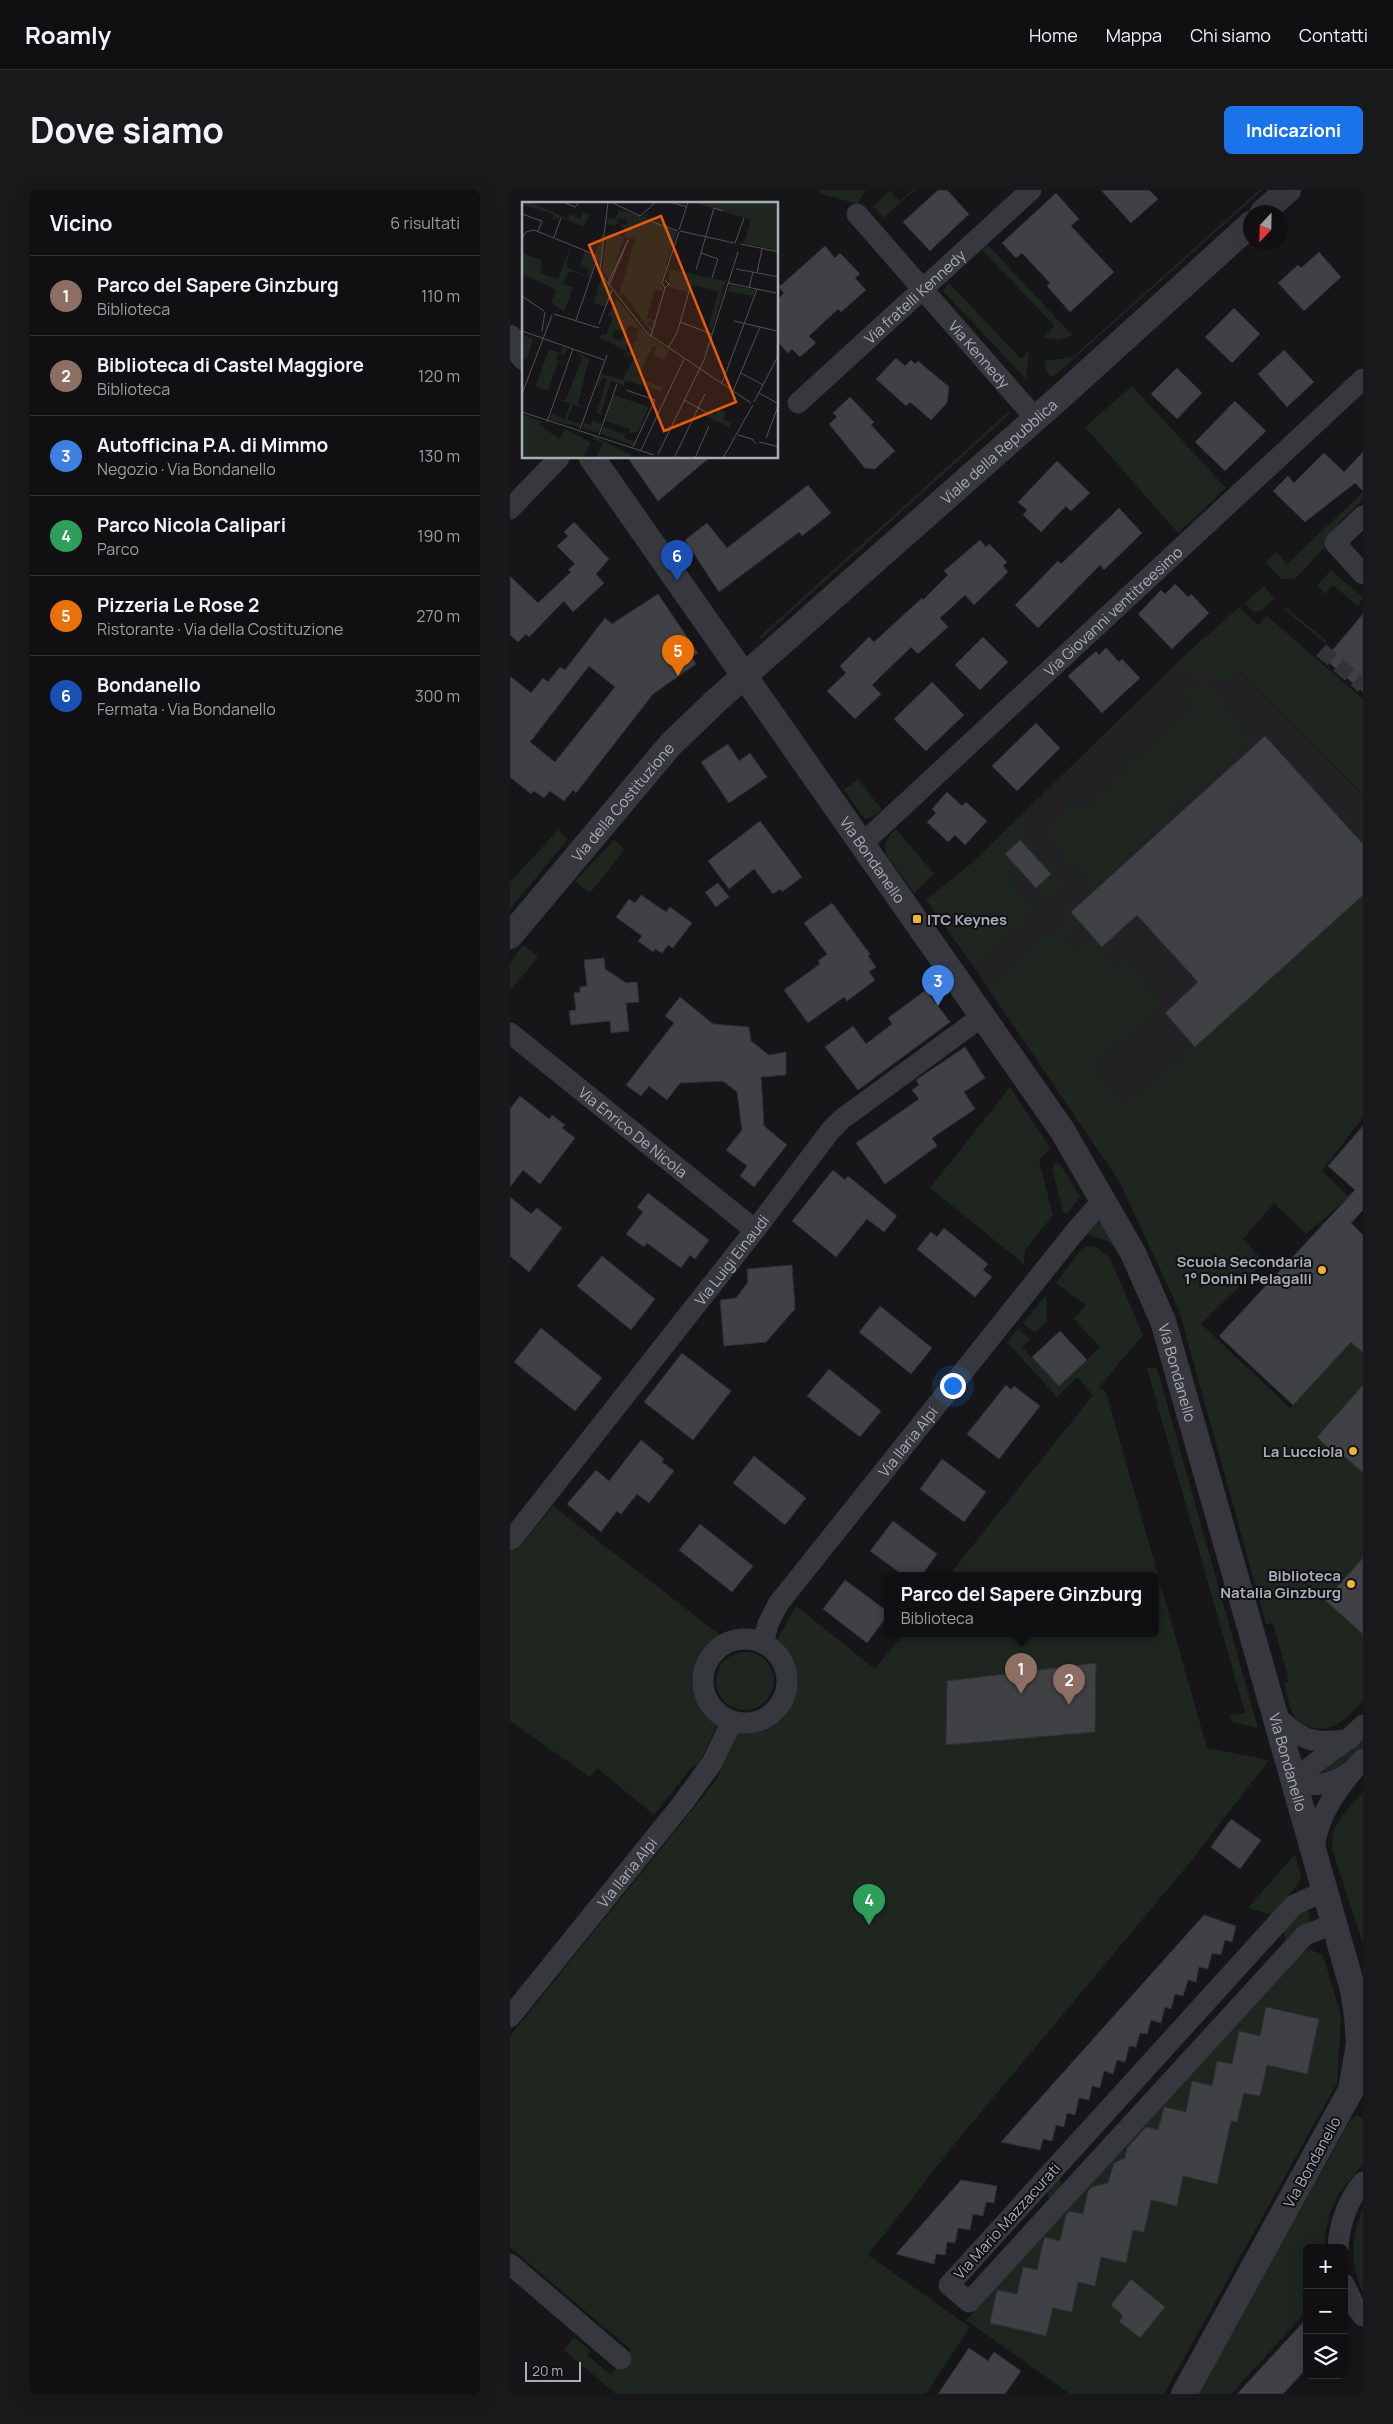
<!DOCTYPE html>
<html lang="it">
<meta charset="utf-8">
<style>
:root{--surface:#101012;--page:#19191b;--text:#f1f3f6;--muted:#9c9d9f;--line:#303032;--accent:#1a73e8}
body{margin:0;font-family:Manrope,sans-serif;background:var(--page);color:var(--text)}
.controls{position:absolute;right:15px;bottom:15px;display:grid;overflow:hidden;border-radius:8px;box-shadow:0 5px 20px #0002}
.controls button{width:45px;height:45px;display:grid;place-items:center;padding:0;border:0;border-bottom:1px solid var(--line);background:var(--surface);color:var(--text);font:25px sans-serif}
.compass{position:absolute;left:733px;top:15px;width:45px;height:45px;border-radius:50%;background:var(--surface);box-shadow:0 5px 20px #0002;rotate:202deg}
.scale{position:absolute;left:15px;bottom:12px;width:56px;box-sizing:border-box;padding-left:5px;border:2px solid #a8adb8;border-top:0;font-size:14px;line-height:18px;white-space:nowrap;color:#a8adb8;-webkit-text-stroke:4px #111113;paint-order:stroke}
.you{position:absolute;left:442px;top:1195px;width:18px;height:18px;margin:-12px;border:4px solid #fff;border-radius:50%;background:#1a73e8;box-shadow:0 0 0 8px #1a73e833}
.badge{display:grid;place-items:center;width:32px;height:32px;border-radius:50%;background:var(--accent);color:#fff;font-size:16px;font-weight:700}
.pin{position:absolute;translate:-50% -41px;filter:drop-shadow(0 1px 2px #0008)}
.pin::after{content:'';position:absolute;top:26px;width:18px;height:15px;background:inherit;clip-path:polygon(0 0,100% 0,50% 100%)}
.popup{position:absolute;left:374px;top:1382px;width:275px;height:65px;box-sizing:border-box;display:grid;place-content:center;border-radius:8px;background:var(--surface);filter:drop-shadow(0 1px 4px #0005);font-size:16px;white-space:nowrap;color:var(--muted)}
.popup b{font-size:19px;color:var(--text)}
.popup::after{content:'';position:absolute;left:50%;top:100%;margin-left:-10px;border:10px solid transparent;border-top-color:var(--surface)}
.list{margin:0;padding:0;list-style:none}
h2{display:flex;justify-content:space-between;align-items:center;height:65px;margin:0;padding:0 20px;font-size:21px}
h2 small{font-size:16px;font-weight:400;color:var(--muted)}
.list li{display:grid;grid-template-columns:32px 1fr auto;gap:15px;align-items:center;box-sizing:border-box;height:80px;padding:0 20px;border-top:1px solid var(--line)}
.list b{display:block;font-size:19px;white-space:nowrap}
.list p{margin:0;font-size:16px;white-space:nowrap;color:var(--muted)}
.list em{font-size:16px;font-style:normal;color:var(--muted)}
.icon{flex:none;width:28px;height:28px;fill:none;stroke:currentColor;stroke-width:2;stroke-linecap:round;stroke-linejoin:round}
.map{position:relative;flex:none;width:853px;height:2204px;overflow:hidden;border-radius:8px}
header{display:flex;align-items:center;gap:30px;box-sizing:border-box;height:70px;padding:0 25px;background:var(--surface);border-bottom:1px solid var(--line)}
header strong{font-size:24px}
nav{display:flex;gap:28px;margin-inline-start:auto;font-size:18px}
.intro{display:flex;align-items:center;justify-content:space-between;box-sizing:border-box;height:120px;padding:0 30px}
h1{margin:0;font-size:35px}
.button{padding:12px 22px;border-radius:8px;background:var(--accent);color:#fff;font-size:18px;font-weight:700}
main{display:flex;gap:30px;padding:0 30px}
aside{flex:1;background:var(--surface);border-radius:8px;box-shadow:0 5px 20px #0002}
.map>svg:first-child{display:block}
</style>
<header>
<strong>Roamly</strong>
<nav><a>Home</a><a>Mappa</a><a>Chi siamo</a><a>Contatti</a></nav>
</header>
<div class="intro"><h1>Dove siamo</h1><a class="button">Indicazioni</a></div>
<main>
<aside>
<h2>Vicino<small>6 risultati</small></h2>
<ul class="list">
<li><span class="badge" style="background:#8d6e63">1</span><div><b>Parco del Sapere Ginzburg</b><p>Biblioteca</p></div><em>110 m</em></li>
<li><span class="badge" style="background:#8d6e63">2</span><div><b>Biblioteca di Castel Maggiore</b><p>Biblioteca</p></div><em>120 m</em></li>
<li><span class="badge" style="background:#3f7fe0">3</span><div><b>Autofficina P.A. di Mimmo</b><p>Negozio · Via Bondanello</p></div><em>130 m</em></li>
<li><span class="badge" style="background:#2e9e5b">4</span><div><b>Parco Nicola Calipari</b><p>Parco</p></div><em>190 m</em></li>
<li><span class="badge" style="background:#e8710a">5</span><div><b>Pizzeria Le Rose 2</b><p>Ristorante · Via della Costituzione</p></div><em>270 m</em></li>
<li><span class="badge" style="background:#1a4fb4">6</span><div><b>Bondanello</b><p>Fermata · Via Bondanello</p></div><em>300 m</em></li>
</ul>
</aside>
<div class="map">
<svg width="853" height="2204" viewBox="0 0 853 2204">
<rect width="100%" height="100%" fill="#161618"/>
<!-- built -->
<path fill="#222225" d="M695,446L853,605V755L609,991L463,776L515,729L464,671Z"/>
<!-- green -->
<path fill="#1e261f" d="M308,0H356L347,14L312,4Z
M402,0H405L373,28L363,16L380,1L390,11Z
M749,0H753L543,187C536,185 535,177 534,171L563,167Z
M478,55L562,145L549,150L534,147L545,136L472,60Z
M439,93L511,169L519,161L516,189L433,101Z
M622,196L716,298L668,343L575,237Z
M499,221L501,223L251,449L249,447Z
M853,302V309L829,333L820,351L788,386L783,389H772L755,372L766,362L777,374Z
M821,380L853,407L848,416L823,395L815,404L807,396Z
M754,396L764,408L751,421L744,422L735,413Z
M729,417L748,435L757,426L853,509V604L731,482L721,491C705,483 696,482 680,488L667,473Z
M775,417L817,451L815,453L774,419Z
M694,495L706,498L714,505L707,511L743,549L582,697L541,649L542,634L562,612L572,623L621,577L611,565L615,562L626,572L683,517L673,506L680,498Z
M348,589L372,620L362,627L355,629L334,600Z
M508,628L511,644L553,696L537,711L526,698L541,684L509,651L495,664L507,678L498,687L527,720L463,776L416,710L464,671Z
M853,635V654L843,643Z
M386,639L424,684L404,703L376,664C373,653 378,646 386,639Z
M48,640L58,649L0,719V692Z
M104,650L115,659L80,703L65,691Z
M853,705V927L812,981L839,1007L796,1044L764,1013L733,1049L754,1072L691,1134L780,1218L841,1152L853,1163V1511C838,1526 825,1544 801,1537C796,1536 788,1532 785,1527C779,1519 777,1503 774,1493L779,1491L763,1433L756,1434L669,1120L609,991L478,798L564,726L571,733L553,750L565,762L584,747L592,757L587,762L602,779L613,769L654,813L581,879L615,916L685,857Z
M13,755L28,767L0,801V773Z
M500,897L540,958L529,970L543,1025L515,1060L514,1074L420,998Z
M545,973L550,974L570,1007L557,1024L553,1021L542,979Z
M587,1032L592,1033L606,1060L599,1052L578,1044Z
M578,1056L586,1057L600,1068L633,1145L589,1197L596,1202L697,1558L759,1570L677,1676L446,1952L358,2065L460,2137L416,2204H106L54,2160L64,2147L80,2160L77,2165L101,2185L121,2160L0,2057V1846L207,1589L228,1540C235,1540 245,1541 252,1539C276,1528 293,1495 281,1470C278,1463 272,1456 267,1450L286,1416L365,1479L394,1443H645V1385H439L583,1205L567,1187L547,1207L497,1152L508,1139L520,1149L512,1157L549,1196L590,1157L564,1129L576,1115L546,1093L572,1058Z
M536,1105L537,1132L525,1143L513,1133Z
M637,1178H647L748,1538L722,1532L720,1525L735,1523Z
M43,1316L214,1448C182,1466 176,1512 209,1531L188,1576L182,1577L144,1625L87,1578L80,1587L0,1531V1356L7,1360Z
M206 1491a29 29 0 1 1 58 0a29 29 0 1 1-58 0Z
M853,1550V1559L831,1577L799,1588Z
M853,1602V1754L822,1659L823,1642L831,1627Z
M785,1664L791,1686L790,1691L763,1725L738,1718Z
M793,1717L799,1721V1731L777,1757L773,1739Z
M799,1759L813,1765L831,1826L827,1893L654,2204H560L456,2130L790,1764Z
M847,1925L853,1928V1974L828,2005L820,2022L815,2043V2058H797V2121L721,2204H687L841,1929Z
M548,1983L552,2000L540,2014L536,1996Z
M853,2018V2102C839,2073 842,2046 853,2018Z"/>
<!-- building -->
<path fill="#404145" stroke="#303034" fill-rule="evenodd" d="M428,0H437L459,24L420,61L393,32Z
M591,0H639L648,9L621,33Z
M546,3L569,29L561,36L604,82L560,122L537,96L540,93L512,63L506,68L492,53Z
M315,56L325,68L330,63L350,84L345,88L356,100L331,122L328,119L299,146L306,153L290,167L282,159L278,163L268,152V109L274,103L269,97Z
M809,62L831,87L794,121L768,93L788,75L791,78Z
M724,118L750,144L722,173L695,147Z
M774,160L804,192L777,217L748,184Z
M386,168L395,176L401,170L405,174L408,171L439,197L437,213L421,230L400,212L396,216L366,189Z
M667,178L692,203L667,229L641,204Z
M340,207L364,232L361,235L385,261L365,279L355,278L319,234L327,227L323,223Z
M725,211L756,241L715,281L685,252Z
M853,262V301L845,293L795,332L763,301L778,286L784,293L814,263L834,282Z
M118,268H199L148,311Z
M547,271L580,303L561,321L556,316L531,342L513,325L517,320L508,312Z
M298,295L321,323L292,346L289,342L209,402L175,350L197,333L217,358Z
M609,318L632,343L594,380L590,375L528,438L505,415L548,371L551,374Z
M64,332L99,369L86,384L94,393L63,422L54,411L19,447L16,444L8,452L0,445V386L28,413L61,382L58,380L65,374L47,356L58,346L54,342Z
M470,350L476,357L479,354L497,372L493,376L498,382L464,415L455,405L430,428L438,437L408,464L401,457L362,495L371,504L345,529L317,501L336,483L330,476L359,447L364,452L412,408L413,410L438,385L434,381Z
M665,394L678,407L681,404L699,423L662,459L628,424L651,400L655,404Z
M148,404L188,463L182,467L186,474L143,504L66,603L63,600L54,611L40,601L34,608L24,601L21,604L0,587V486L21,503L33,488L38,492L50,477L55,480L95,428L102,434ZM79,476L105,497L45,572L20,552Z
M853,424V502L815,469Z
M473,447L498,472L470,500L445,475Z
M596,458L609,472L612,469L630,488L592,523L558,486L586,461L589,465Z
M422,492L454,525L416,561L384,529Z
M526,533L550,558L507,601L482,576Z
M755,546L853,654V705L685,857L655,823L688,792L627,725L592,757L561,722Z
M218,554L229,571L240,563L257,587L219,613L191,572Z
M437,602L452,616L456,612L477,631L455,655L445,645L438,652L417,632L426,623L422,619Z
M250,631L292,687L272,702L270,699L263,704L244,679L219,699L198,671Z
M510,650L541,684L526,698L495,664Z
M208,693L219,707L206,717L195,702Z
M131,705L156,722L160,717L182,733L163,758L158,755L152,763L145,759L143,762L128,751L132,746L106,727L119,709L125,713Z
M322,713L360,764L358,766L366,777L359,782L365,790L337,811L334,807L298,833L274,800L310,774L308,771L317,764L294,733Z
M94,768L95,779L116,793L127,792L129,812L116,813L119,841L101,843L100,831L61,835L59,821L66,820L64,803L70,802V797L77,796L74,770Z
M416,800L440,832L348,900L315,857L343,836L356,854L382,834L378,828Z
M170,807L203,834L239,837L241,851L259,865L276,862V885L251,887L254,936L277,955L244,997L230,986L237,976L216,960L232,940L227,902L213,891L170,893L157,910L139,896L131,906L116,895L164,833L155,826Z
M455,857L475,888L454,902L465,919L422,948L427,956L375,994L346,953L409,909L402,900L409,895L406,890Z
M10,906L39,929L42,925L55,935L52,938L65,948L30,994L13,980L0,997V919Z
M853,936V1020L841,1033L853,1045V1163L841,1152L783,1215L709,1146L845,1000L818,976Z
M323,980L335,990L338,986L387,1026L374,1042L357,1029L326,1067L282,1031Z
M138,1003L199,1050L185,1069L180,1065L171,1078L137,1053L134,1057L116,1044L133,1022L127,1017Z
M0,1007L21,1024L27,1018L52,1038L19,1082L0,1066Z
M434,1038L478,1074L473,1080L482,1087L465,1107L407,1059L421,1042L427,1047Z
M92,1066L145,1109L121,1140L67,1096Z
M282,1075L285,1119L256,1152L214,1156L210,1110L226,1108L238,1092L237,1079Z
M370,1116L422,1158L401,1184L349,1142Z
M31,1138L92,1188L65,1221L4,1172Z
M550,1141L577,1170L549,1196L522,1167Z
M172,1163L221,1201L183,1250L134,1212Z
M319,1179L371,1221L350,1247L297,1206Z
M496,1195L501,1200L504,1196L530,1216L489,1269L457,1244Z
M853,1195V1283L834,1266L831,1270L807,1247Z
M131,1250L154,1269L152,1272L164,1281L139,1313L127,1304L111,1324L107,1321L91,1342L57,1314L86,1280L99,1291Z
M244,1266L296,1308L275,1335L223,1293Z
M432,1269L476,1302L454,1332L410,1299Z
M383,1331L427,1364L412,1385H393L360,1361Z
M190,1334L243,1376L222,1402L169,1360Z
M853,1368V1444L815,1410Z
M335,1390L377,1421V1426L357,1453L313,1419Z
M586,1473L585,1542L436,1555L437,1491Z
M721,1629L751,1650L730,1679L701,1657Z
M694,1725L726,1736L722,1752L715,1750L711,1765L702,1763L698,1779L689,1777L686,1792L678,1790L673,1806L665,1804L661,1819L655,1817L651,1833L641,1830L637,1844L630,1843L626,1857L619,1856L615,1872L607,1870L603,1884L594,1881L590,1898L582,1896L579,1910L569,1908L565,1925L557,1923L554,1937L546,1935L542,1951L533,1949L530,1960L491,1952Z
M756,1817L809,1829L797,1884L757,1875L750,1906L734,1903L727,1932L721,1931L707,1994L673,1986L667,2016L641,2010L634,2042L623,2040L616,2073L591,2067L585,2096L568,2092L562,2122L543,2118L536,2146L480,2133L487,2100L507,2104L513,2077L527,2080L534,2049L535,2047L550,2051L556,2025L559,2021L573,2024L578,2001L582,1997L598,1993L604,1973L615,1968L617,1958L636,1937L648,1940L654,1917L676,1922L682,1891L702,1896L707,1871L722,1874L729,1841L750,1846Z
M451,1990L487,1996L484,2013L476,2012L473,2026L463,2024L460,2040L448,2038L445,2053L437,2052L435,2065L426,2064L424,2074L386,2064Z
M621,2089L655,2117L630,2148L609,2131L613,2126L601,2115Z
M797,2128V2178L773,2204H727Z
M459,2158L478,2171L484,2162L511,2181L495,2204H428Z"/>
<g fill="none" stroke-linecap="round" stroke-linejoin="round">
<!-- pedestrian-tunnel -->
<path stroke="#333438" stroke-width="15" stroke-dasharray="15 8" stroke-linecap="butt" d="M811,460L853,496"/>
<!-- minor -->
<g stroke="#37383d" stroke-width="21">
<path id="s1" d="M347,24L526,229"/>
<path id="s2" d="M288,213L521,0"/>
<path d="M0,319L49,268"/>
<path d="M853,326L825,353L853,384"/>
<path id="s3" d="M353,653L853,189"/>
<path id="s4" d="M0,843L245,1040"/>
<path id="s5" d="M2,1349L245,1040L321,940L332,929L474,825"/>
<circle cx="235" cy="1491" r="42"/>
<path id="s6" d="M253,1453L258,1434L268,1414L564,1043L584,1020L596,1015"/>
<path d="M765,1525C792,1551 803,1555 840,1549"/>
<path d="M841,1582C822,1594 806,1598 784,1592C804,1569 832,1558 853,1535"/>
<path d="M804,1659C807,1624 831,1594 853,1569"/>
<path d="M815,1701L784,1715L439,2095L459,2112L795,1745L824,1734"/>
<path id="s7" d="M0,1827L172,1614L202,1573L222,1531"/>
<path d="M828,2058C829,2034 838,2010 853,1992"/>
<path d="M0,2074L111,2169"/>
<path d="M834,2094L843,2113L853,2126"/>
</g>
<!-- tertiary -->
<g stroke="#37383d" stroke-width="26">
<path d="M753,22L778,0"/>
<path d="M0,148L14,167"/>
<path id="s8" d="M82,268L552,940L623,1063L653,1131L843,1800L847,1826L849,1854L841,1900L674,2204"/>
<path id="s9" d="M0,746L161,554L207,510L549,208L741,34"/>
</g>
</g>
<!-- markers -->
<g fill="#f2b134" stroke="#111113" stroke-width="2">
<rect x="402" y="724" width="10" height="10" rx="2.5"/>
<circle cx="812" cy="1080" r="5"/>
<circle cx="843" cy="1261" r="5"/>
<circle cx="841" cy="1394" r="5"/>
</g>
<g text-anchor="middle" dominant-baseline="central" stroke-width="4" stroke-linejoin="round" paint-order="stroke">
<!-- street labels -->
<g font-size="15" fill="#a8adb8" stroke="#111113">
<text stroke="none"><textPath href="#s2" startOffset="158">Via fratelli Kennedy</textPath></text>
<text stroke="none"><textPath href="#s1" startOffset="186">Via Kennedy</textPath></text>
<text stroke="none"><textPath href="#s9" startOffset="690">Viale della Repubblica</textPath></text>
<text stroke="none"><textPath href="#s3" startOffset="341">Via Giovanni ventitreesimo</textPath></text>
<text stroke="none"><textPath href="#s9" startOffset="175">Via della Costituzione</textPath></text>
<text stroke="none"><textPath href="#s8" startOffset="490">Via Bondanello</textPath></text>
<text stroke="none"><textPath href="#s4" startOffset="158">Via Enrico De Nicola</textPath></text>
<text stroke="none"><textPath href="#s5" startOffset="355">Via Luigi Einaudi</textPath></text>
<text stroke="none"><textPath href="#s8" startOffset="1090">Via Bondanello</textPath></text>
<text stroke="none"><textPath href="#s6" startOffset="250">Via Ilaria Alpi</textPath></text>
<text stroke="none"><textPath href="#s8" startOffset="1495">Via Bondanello</textPath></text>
<text stroke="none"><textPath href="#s7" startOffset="186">Via Ilaria Alpi</textPath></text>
<text transform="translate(802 1972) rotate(-61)">Via Bondanello</text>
<text transform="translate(497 2031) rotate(-48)">Via Mario Mazzacurati</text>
</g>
<!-- poi labels -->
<g font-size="15" font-weight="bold" fill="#a8adb8" stroke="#111113" text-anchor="end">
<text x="417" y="729" text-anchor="start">ITC Keynes</text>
<text x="802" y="1071">Scuola Secondaria<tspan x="802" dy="17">1° Donini Pelagalli</tspan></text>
<text x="833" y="1261">La Lucciola</text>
<text x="831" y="1385">Biblioteca<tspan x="831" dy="17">Natalia Ginzburg</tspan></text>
</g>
</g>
<!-- overview -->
<g transform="translate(12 12)">
<rect width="256" height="256" fill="#161618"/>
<path d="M0,0H9L46,17L48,12L58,17L61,10L68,13L61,24L82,33L77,66L74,50L80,32L40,16L31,17V12L0,3ZM170,0H256V49L222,41L229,18ZM97,8L120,15L128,8L124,15L155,30L139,81L142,90L133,87L124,118L127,116L133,119L131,125V120L128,118L125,122L131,126L129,130L102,92L97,93L113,37L103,35L87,78L80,68L85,31L103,35L104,27L99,25V22L105,23V18L96,16L94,24L85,22V16L93,17ZM49,43L44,64L52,69L65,74L67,68L58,64L63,48L73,54V59L68,76L48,69L40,82L51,85L42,110L29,100L35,88L0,72V51L19,58V71L36,77ZM147,67L202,79L206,75L199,89L201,90L190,127H186L197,89L171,83L166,90L147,85ZM79,77L89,89L84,105L72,101ZM208,83L233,88L231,94L206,89ZM95,97L120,128L147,149L142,158L131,153L135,145L131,144L117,172L120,177L136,184L142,183L137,192V189L103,178L102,184L89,179L79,211L82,214L75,211L85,177L81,175L77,184L75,183L79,172L101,178L104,168L109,170L106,168L112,155L104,153L101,158L104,149L110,151L112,145L109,143L117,136L114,135L117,127L107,124L104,131L93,127L90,135L99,139L102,133L105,134V149L78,136L80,132L84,133L91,116L86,114ZM0,133L11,137L5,157L0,155ZM41,145L49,148H44L42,153L36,151L34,157L44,161L36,160L26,189L14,184L27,147L39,151ZM52,149L67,157L56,202L64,206L51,203L45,218L58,222V225L28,218L30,212L43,217L48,202L35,197L44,198L59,158V154ZM92,193L127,205L116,230L107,231L108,227L83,219ZM196,207L204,211L201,217L209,221L207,225L184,214L188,210L193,213ZM0,212L27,222L19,220L18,223L37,237L43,227L68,240L62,256H0ZM72,214V219L80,222L76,231L61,226L62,221L69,223ZM81,225L103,232L102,236L113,240L111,243L79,232ZM72,234L109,253L108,256H74L81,241L71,237Z" fill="#1e261f"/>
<path fill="none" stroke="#505258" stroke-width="1" d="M41,0L53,5L57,0M86,0L78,68L82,76L125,131L229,201M89,0L118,14L134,0M148,0L165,5M0,12L20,19L16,29M131,20L156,29M157,28L166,0M158,29L212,41M32,35L39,16M0,37L4,30L12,28L74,53V60L54,118M213,41L222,16M219,42L257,50M179,51L196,57L190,76M214,67L257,75M174,68L192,6L201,9M235,71L240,47M143,78L147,82L143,86L140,81L157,30M86,81L106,38L87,84M206,81L254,91M227,86L231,70M0,94L22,109M32,112L77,126M212,119L255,129M158,120L190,132M77,122L90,88M0,129L82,158M20,129L23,110M129,134L143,86M146,146L155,131L168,86M219,171L241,183M200,181L235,87M104,188L133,198L111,245M211,189L238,125M237,191L255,201M0,192L30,113M162,198L184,210M232,200L255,156L257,83M0,210L132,253M25,220L51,147M58,227L85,153M77,233L95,182M216,233L230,237L234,242M244,236L257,202M211,238L231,203M237,240L257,245M119,248L162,157M136,252L182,158L216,50M152,256L183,192M173,256L187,224M201,256L212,237"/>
<path fill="#e8590c" fill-opacity="0.15" stroke="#e8590c" stroke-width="2.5" d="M139,14L214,200L142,229L67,43Z"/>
<rect width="256" height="256" fill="none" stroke="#a8adb8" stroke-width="2.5"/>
</g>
</svg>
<div class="controls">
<button>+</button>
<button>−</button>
<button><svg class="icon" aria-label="layers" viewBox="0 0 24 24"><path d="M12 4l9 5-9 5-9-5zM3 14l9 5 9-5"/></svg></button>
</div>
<svg class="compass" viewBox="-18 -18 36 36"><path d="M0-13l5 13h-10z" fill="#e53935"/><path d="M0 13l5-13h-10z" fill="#9c9d9f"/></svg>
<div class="scale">20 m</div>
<div class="you"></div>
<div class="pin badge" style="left:511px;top:1504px;background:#8d6e63">1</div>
<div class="popup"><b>Parco del Sapere Ginzburg</b>Biblioteca</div>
<div class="pin badge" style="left:559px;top:1515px;background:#8d6e63">2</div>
<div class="pin badge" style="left:428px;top:816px;background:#3f7fe0">3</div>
<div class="pin badge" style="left:359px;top:1735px;background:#2e9e5b">4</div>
<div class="pin badge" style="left:168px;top:486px;background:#e8710a">5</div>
<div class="pin badge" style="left:167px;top:391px;background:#1a4fb4">6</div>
</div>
</main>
